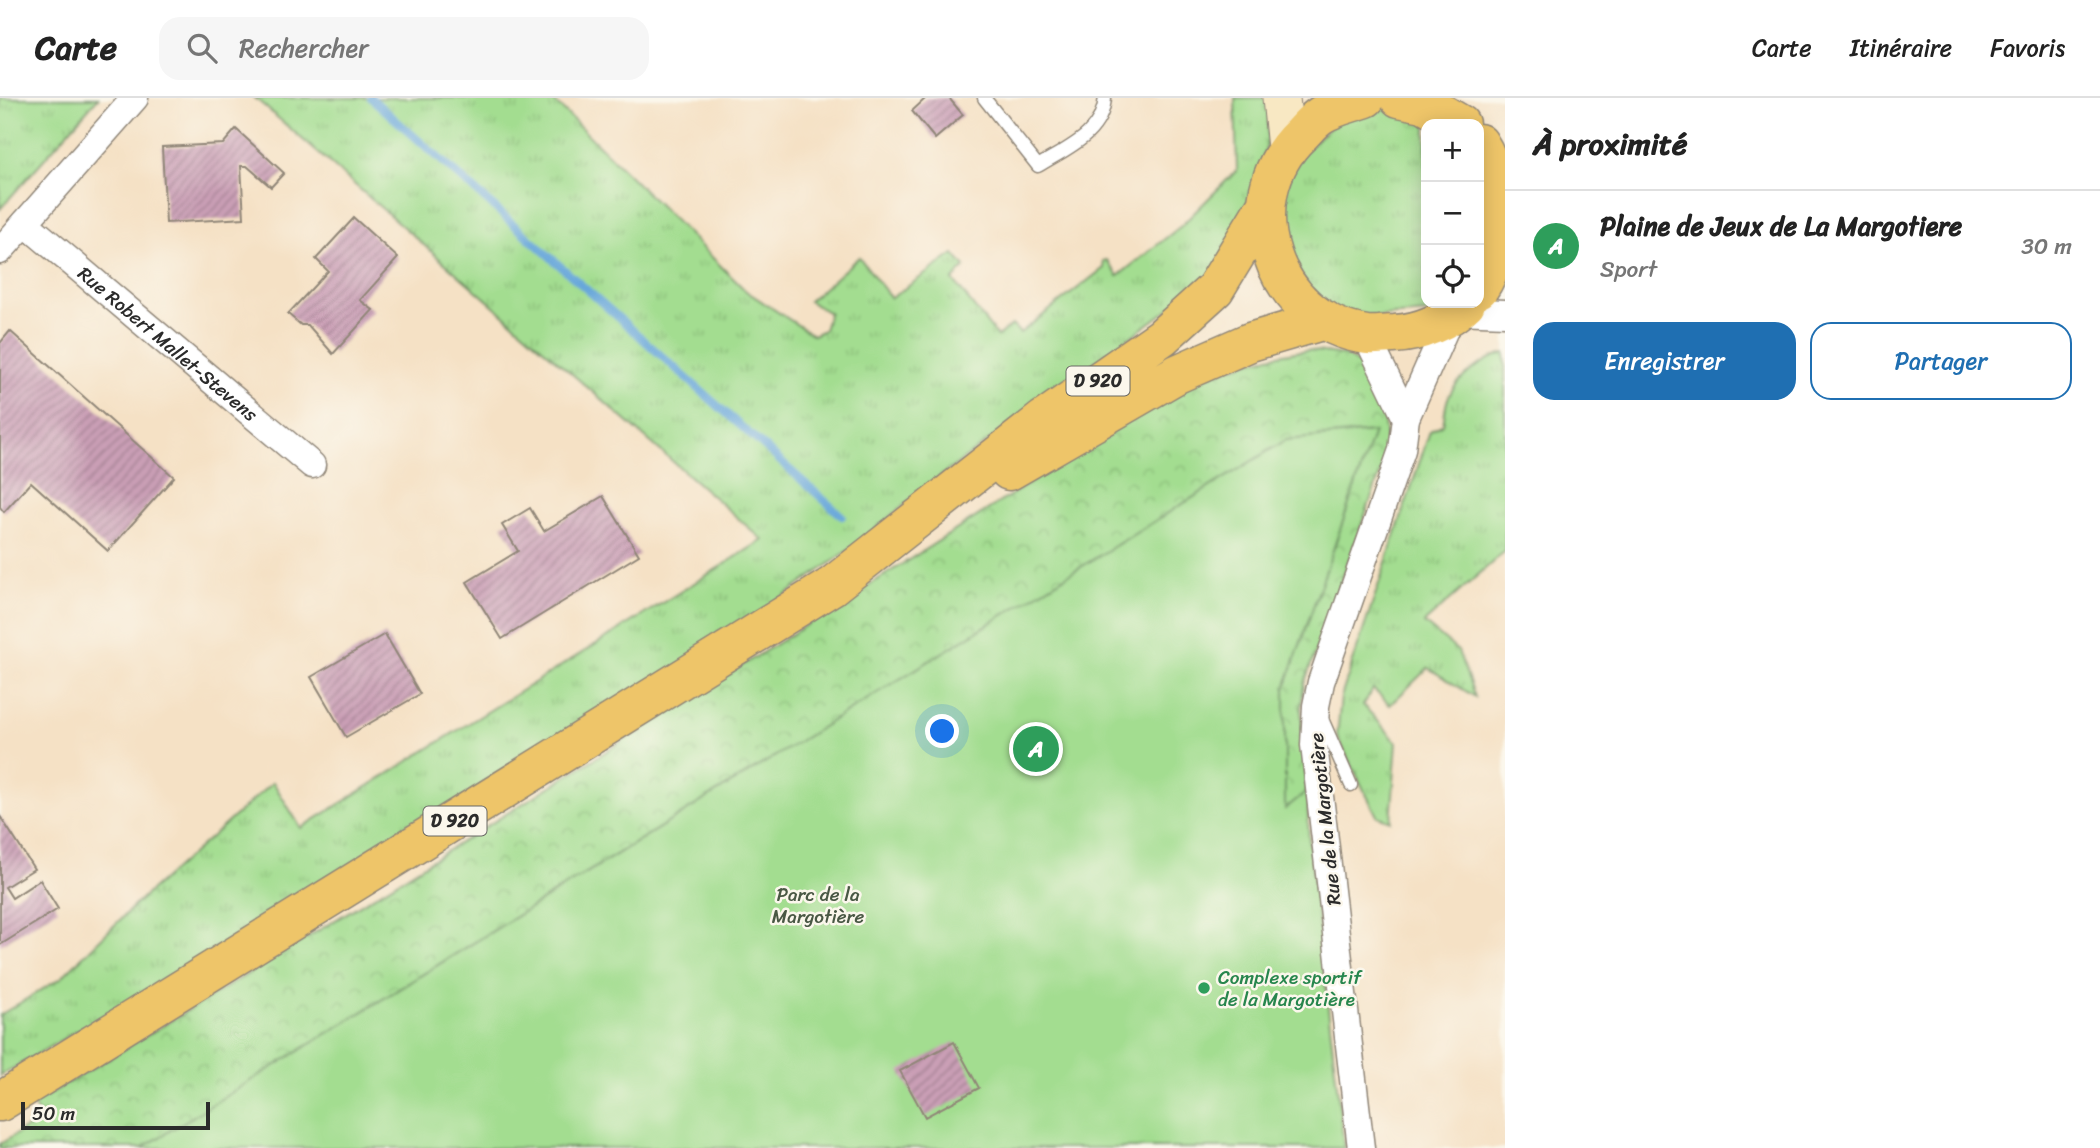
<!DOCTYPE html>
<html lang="fr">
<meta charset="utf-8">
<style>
:root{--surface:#fff;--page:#f6f6f6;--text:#222;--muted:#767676;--line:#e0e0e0;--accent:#1f6fb2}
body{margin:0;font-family:Sriracha,sans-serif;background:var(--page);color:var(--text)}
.controls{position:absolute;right:21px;top:21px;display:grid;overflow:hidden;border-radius:14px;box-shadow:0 4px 18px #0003}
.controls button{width:63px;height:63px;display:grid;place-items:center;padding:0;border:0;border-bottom:2px solid var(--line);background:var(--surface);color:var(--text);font:35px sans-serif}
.scale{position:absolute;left:21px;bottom:18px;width:189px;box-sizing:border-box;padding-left:7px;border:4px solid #2b2b2b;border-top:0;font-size:19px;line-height:24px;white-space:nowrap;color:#2b2b2b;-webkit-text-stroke:5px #fbf7ec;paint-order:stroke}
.you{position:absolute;left:943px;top:634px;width:24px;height:24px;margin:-18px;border:5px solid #fff;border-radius:50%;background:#1a73e8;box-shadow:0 0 0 10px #1a73e833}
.badge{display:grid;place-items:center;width:46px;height:46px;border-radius:50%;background:var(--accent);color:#fff;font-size:23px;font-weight:700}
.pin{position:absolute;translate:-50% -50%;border:4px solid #fff;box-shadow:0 2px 7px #0006}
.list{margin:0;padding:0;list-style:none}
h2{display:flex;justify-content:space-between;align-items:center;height:91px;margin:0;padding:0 28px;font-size:30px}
h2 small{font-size:23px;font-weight:400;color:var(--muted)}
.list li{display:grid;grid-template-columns:46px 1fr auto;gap:21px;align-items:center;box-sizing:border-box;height:112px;padding:0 28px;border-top:2px solid var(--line)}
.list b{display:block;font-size:26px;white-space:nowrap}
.list p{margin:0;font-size:23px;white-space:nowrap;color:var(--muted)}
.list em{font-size:23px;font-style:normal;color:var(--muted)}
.actions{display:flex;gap:14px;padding:21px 28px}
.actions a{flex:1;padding:16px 0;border:2px solid var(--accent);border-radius:21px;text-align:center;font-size:24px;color:var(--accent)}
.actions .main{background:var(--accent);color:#fff}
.icon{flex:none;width:38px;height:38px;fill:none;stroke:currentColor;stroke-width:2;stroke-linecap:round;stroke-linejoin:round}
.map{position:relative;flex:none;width:1505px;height:1050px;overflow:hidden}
header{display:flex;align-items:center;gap:42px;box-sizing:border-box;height:98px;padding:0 35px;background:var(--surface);border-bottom:2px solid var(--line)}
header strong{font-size:33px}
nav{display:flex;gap:38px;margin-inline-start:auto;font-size:24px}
.search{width:490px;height:63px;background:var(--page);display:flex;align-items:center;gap:18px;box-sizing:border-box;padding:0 24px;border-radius:21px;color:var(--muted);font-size:26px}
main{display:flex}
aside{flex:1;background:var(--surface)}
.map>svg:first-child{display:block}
</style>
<header>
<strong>Carte</strong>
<div class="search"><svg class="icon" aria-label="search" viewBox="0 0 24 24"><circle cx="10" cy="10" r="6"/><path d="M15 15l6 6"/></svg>Rechercher</div>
<nav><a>Carte</a><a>Itinéraire</a><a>Favoris</a></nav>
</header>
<main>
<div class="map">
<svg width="1505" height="1050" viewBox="0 0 1505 1050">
<defs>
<pattern id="grass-tufts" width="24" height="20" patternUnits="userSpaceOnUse" patternTransform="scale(1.75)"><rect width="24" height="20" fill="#a3dd90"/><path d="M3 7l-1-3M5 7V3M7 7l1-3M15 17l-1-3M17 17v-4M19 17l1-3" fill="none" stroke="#8cbe7c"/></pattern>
<pattern id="park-crowns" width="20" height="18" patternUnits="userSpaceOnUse" patternTransform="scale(1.75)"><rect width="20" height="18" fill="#a3dd90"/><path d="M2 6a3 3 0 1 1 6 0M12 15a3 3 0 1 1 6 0" fill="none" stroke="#8cbe7c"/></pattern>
<pattern id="building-hatch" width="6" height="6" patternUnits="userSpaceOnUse" patternTransform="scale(1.75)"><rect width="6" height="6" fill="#ca9fb6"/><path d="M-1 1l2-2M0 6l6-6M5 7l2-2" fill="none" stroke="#a48294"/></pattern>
</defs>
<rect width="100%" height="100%" fill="#fbf7ec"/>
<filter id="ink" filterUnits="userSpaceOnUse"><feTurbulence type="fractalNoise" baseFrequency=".0143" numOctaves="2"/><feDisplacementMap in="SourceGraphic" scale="14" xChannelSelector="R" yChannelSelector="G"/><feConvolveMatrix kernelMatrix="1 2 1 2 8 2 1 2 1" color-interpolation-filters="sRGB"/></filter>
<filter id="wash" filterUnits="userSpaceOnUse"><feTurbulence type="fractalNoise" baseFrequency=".00686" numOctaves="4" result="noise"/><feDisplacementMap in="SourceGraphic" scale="28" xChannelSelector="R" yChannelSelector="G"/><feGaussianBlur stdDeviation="1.57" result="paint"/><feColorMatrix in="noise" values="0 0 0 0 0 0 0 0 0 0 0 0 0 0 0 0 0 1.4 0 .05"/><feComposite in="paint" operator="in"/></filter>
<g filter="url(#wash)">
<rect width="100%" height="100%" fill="#f5e1c5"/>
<!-- grass -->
<path fill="url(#grass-tufts)" stroke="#67845e" stroke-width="2" d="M0,0H98L0,111Z
M255,0H551L746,193L813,237L824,232L829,215L809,203L859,159L891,200L954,156L965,169L953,182L997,238L1012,227L1020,235L1104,170L1103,163L1107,162L1118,178L1181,128L1237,72L1235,0H1269L1267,47L1233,146L1215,177L931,385L853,449L738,531L101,924L82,930L0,978V917L61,880L140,802L273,684L301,730L763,442Z
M1366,0L1426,26V205H1466L1458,213L1325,222L1265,109L1272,78Z
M1505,255V453L1424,525L1458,553L1475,599L1428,570L1390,607L1373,591L1363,607L1397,644L1391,723L1377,718L1337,638L1341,599L1430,333L1443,326C1445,318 1445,306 1449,298C1458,279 1485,260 1505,255Z"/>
<!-- park -->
<path fill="url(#park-crowns)" stroke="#67845e" stroke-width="2" d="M1309,252L1344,257L1370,273L1380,296L1388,354L1304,586L1301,610L1307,693L1155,823L170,1050H0V1046L41,1021L33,1006C419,775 797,533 1176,292C1218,271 1262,258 1309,252Z"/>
<!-- pitch -->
<path fill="#a3dd90" stroke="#67845e" stroke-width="2" d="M1374,334L1285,590V711L1307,693L1309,743L1344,1050H142L1286,342Z"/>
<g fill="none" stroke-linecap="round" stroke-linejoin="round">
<!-- stream -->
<path stroke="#68a7da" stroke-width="8" d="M371,0L842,418"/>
</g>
<g id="blocks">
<!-- building -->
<path fill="url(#building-hatch)" d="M926,0H949L963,17L935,41L912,13Z
M236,31L284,75L271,89L247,68H241L244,120L166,125L162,49L223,46Z
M354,120L398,160L360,202L373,212L333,256L308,227H301L288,216L328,173L316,161Z
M10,233L174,379L108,453L31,384L4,414L0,409V245Z
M603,398L639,457L502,541L467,484L518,453L502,427L530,410L544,433Z
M385,536L420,596L346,639L311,579Z
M0,718L34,771L5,789L12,800L40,782L58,811L0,847Z
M954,944L979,990L925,1019L900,973Z"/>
</g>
</g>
<g filter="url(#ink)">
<use href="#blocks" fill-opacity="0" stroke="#908678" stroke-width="2"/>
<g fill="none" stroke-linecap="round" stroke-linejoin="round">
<defs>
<path id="lane" d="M984,0L1038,68C1067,50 1102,37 1105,0
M1322,621L1351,687"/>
<g id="street">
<path id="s1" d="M25,125L312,367"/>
<path d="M0,153L135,0"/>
<path d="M1458,213L1505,215"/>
<path d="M1366,237L1406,320"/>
<path d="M1361,1050L1314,647L1316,608L1321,584L1402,352L1406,320L1451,218"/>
</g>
<path id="secondary" d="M1281,0L1286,50"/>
<path id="primary" d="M1366,0C1352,5 1333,9 1321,17C1313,22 1307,30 1301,36C1232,101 1271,224 1367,237C1375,238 1385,236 1394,236C1419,235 1448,223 1466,205
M1399,0L1424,5L1460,26
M1479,45C1505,86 1505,152 1479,191
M1009,373L1177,276L1250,244L1325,222
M0,1004L832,488L1044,321L1162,239L1215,191L1265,109"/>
</defs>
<!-- lane casing -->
<use href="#lane" stroke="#908678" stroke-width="15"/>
<!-- street casing -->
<use href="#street" stroke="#908678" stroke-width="29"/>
<!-- secondary casing -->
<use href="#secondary" stroke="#908678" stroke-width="39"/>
<!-- primary casing -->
<use href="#primary" stroke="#908678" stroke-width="41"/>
<!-- lane -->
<use href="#lane" stroke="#fff" stroke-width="12"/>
<!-- street -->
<use href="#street" stroke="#fff" stroke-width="26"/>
<!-- secondary -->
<use href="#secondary" stroke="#f8e8c3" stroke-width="37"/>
<!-- primary -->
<use href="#primary" stroke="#eec569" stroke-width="38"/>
</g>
</g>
<!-- markers -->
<circle fill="#2e9e5b" stroke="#fbf7ec" stroke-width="2.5" cx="1204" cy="890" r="7"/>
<g text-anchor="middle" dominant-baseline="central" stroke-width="5" stroke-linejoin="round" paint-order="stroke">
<!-- shield labels -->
<g fill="#fbf7ec" stroke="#696865" stroke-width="2">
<rect x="1066.5" y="268.5" width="63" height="29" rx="5"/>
<rect x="423.5" y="708.5" width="63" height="29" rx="5"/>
</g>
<g font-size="18" font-weight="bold" fill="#2b2b2b">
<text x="1098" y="283">D 920</text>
<text x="455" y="723">D 920</text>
</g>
<!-- street labels -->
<g font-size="19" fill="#2b2b2b" stroke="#fbf7ec">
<text stroke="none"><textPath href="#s1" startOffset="187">Rue Robert Mallet-Stevens</textPath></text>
<text transform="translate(1325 721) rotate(-96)">Rue de la Margotière</text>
</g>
<!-- park labels -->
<g font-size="19" fill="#495844" stroke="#fbf7ec">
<text x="818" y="796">Parc de la<tspan x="818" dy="22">Margotière</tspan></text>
</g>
<!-- leisure labels -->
<g font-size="19" fill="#27864d" stroke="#fbf7ec" text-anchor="start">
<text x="1218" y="879">Complexe sportif<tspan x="1218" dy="22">de la Margotière</tspan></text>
</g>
</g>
</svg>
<div class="controls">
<button>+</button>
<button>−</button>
<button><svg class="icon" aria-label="locate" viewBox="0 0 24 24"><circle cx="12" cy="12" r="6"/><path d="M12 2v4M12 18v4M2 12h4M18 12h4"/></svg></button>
</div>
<div class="scale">50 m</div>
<div class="you"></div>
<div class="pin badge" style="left:1036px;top:651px;background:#2e9e5b">A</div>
</div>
<aside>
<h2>À proximité<small></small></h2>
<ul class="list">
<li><span class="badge" style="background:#2e9e5b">A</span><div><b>Plaine de Jeux de La Margotiere</b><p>Sport</p></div><em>30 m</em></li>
</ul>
<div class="actions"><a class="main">Enregistrer</a><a>Partager</a></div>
</aside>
</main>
